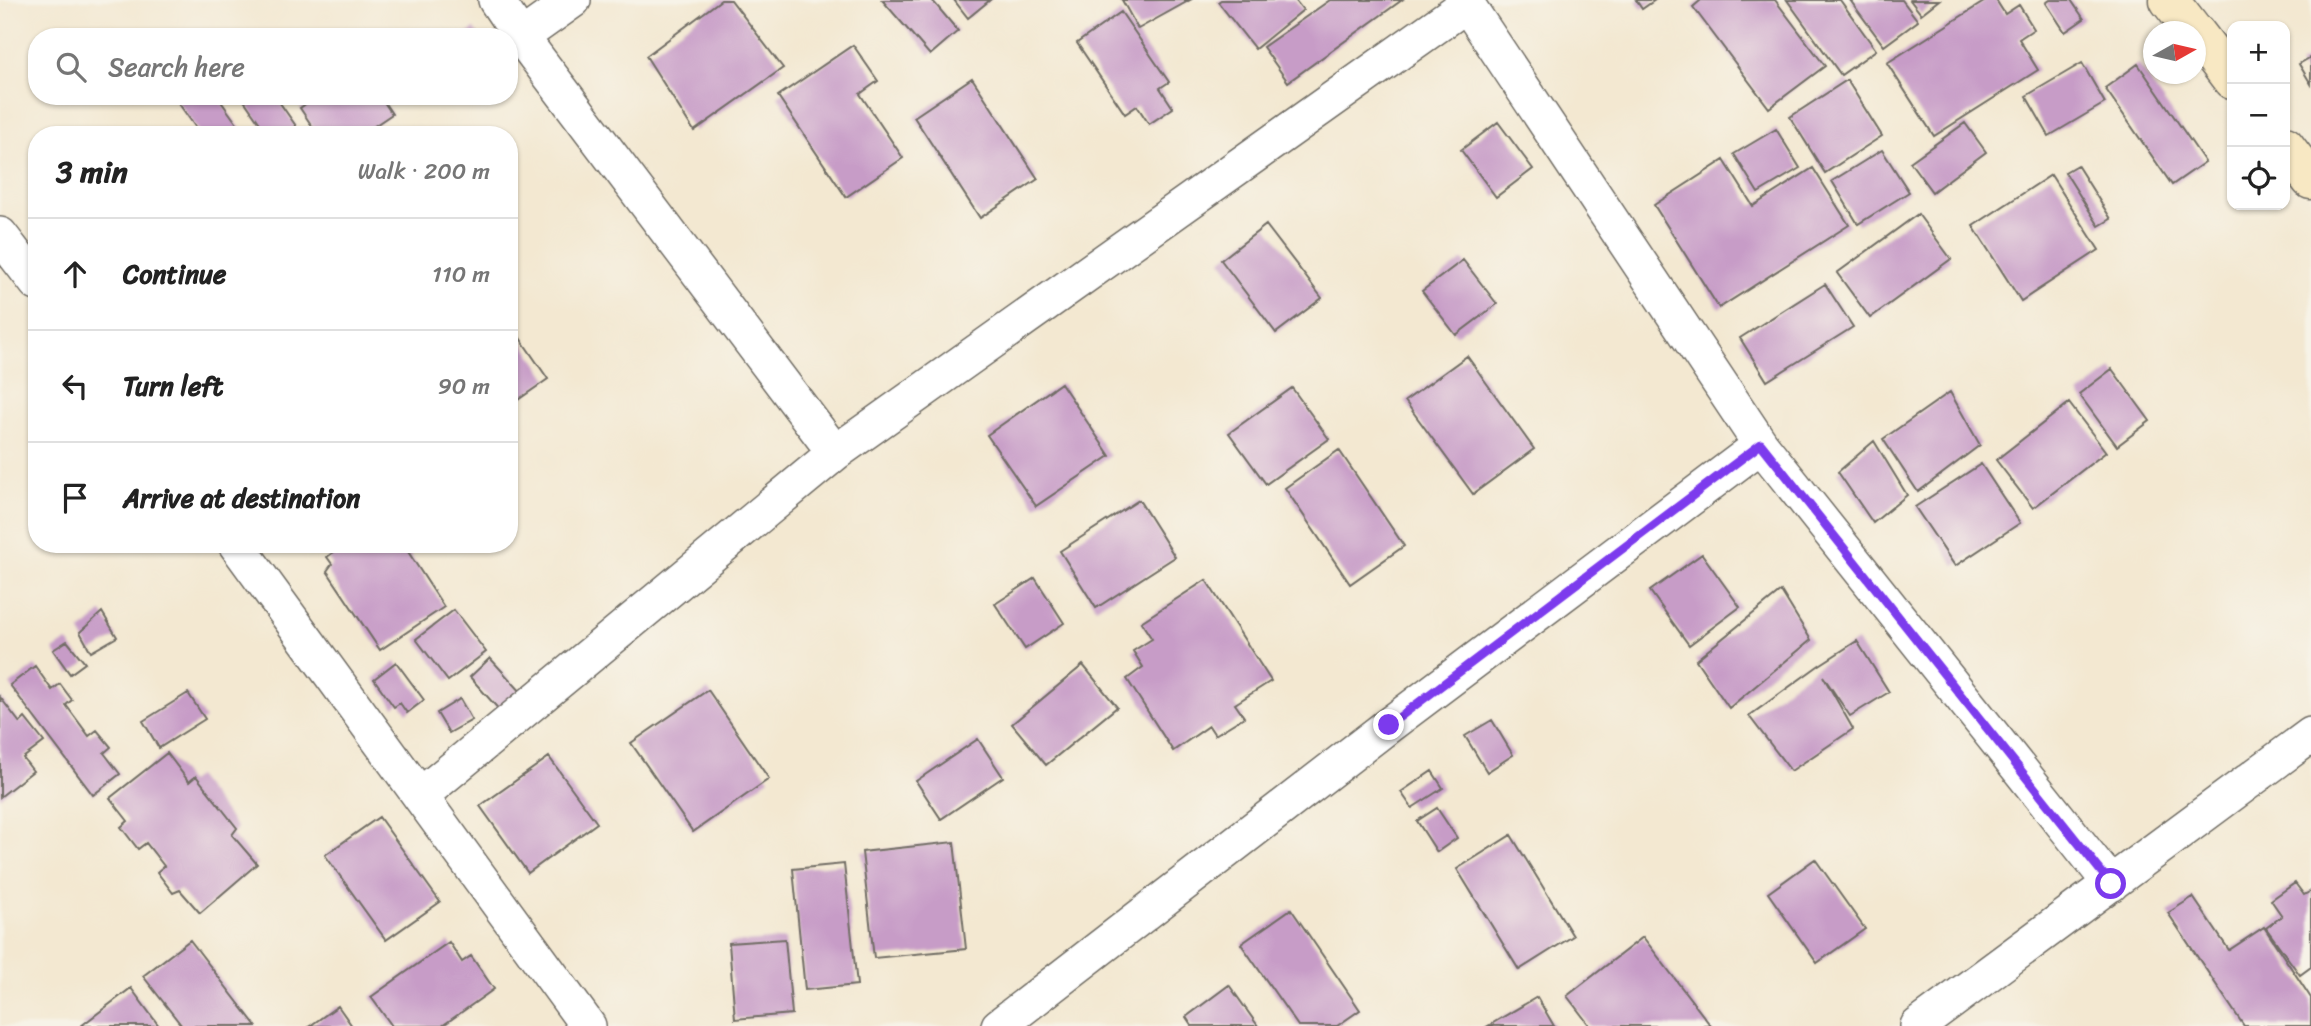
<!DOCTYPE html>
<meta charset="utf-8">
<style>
:root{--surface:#fff;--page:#f6f6f6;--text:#222;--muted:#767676;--line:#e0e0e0}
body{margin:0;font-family:Sriracha,sans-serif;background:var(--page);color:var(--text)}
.controls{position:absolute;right:21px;top:21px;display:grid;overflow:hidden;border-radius:14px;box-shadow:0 2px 5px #0004}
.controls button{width:63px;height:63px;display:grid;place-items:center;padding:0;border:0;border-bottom:2px solid var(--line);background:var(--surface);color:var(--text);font:35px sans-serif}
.compass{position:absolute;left:2143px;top:21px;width:63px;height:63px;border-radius:50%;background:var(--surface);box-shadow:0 2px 5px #0004;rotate:82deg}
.stop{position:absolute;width:21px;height:21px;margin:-16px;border:5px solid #7c3aed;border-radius:50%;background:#fff}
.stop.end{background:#7c3aed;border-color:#fff;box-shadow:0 2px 7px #0008}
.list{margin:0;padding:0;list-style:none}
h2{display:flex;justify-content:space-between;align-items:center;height:91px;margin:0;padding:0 28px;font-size:30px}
h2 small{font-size:23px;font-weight:400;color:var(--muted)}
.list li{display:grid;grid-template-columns:46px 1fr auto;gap:21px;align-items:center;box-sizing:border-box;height:112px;padding:0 28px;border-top:2px solid var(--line)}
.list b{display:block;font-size:26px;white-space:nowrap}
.list em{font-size:23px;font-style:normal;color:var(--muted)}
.icon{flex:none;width:38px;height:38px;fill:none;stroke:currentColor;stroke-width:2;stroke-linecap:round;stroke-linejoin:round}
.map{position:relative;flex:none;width:2311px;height:1026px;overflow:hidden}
.search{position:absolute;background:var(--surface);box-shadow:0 2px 5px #0004;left:28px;top:28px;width:490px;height:77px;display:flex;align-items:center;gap:18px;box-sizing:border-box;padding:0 24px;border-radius:28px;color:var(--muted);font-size:26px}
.panel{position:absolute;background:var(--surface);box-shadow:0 2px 5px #0004;left:28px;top:126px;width:490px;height:427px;border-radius:28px}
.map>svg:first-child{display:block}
</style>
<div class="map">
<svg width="2311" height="1026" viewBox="0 0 2311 1026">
<rect width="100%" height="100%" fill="#f7f3e8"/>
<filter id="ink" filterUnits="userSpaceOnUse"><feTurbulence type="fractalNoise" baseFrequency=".0143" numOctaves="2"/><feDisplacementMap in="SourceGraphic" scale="14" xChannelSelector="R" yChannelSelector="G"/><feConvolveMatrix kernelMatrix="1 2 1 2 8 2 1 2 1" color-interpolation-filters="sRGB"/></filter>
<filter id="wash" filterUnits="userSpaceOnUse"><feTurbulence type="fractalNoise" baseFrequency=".00686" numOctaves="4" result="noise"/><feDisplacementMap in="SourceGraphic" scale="28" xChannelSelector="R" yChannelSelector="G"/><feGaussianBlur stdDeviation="1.57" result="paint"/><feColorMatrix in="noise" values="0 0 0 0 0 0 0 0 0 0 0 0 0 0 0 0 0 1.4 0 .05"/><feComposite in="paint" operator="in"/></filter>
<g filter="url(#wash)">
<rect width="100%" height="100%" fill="#f3e8d1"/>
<g id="blocks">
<!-- building -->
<path fill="#c79cc7" d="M721,0H731L783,68L694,131L646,56Z
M882,0H932L958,31L930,55Z
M954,0H990L968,18Z
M1122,0H1190L1138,29Z
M1221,0H1295L1303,10L1255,49L1218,2Z
M1330,0H1402L1288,82L1263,47Z
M1636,0H1655L1642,9Z
M1701,0H1775L1825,66L1769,108L1693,7Z
M1787,0H1840L1876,50L1841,75Z
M1850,0H1902L1918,21L1884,46Z
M1910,0H1939L1921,14Z
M1987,0H1996L2005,14L2019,5L2034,29L2019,39L2038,70L1934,136L1887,63Z
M2050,0H2071L2084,19L2065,32L2046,3Z
M1121,12L1169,82L1160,88L1173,108L1149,124L1137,106L1125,114L1077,43Z
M474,29L480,37H463Z
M853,45L878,81L860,94L903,158L846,197L778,96Z
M2311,57V84L2299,64Z
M2082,63L2105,103L2049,136L2026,96Z
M2138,64L2205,162L2172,185L2105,88Z
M972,78L1038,179L980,218L914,117Z
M1847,80L1882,136L1825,173L1790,117Z
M183,96H217L245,135H201L177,101Z
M241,96H275L296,126L284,135H268Z
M317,96H380L392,114L361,135H318L300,108Z
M1498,122L1533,169L1496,197L1461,150Z
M1965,123L1986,152L1932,192L1910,162Z
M1776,129L1800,168L1758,193L1734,154Z
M1882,150L1909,192L1858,224L1832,181Z
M1724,160L1753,206L1813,168L1849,225L1719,308L1654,205Z
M2077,165L2111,219L2099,226L2065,172Z
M2051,175L2099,250L2021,301L1973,226Z
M1918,214L1951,259L1870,318L1837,273Z
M1266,225L1322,298L1276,333L1221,260Z
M1463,260L1497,304L1456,335L1422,291Z
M1825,284L1853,327L1767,381L1740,338Z
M509,322L548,379L509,406Z
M1467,356L1534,449L1473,494L1405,401Z
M2112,369L2150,421L2117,446L2079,394Z
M1061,383L1110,456L1036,506L987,435Z
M1292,388L1329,439L1266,484L1229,433Z
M1950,392L1980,445L1918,492L1883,439Z
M2069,403L2106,452L2033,508L1996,460Z
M1874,441L1907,495L1873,523L1838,472Z
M1339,450L1404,546L1350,584L1285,488Z
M1981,464L2020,523L1955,566L1915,507Z
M1139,500L1175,557L1096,608L1060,551Z
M345,544H403L444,607L380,650L327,571L332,564L327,557Z
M1702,554L1740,607L1689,645L1650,591Z
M1035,578L1064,623L1025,649L995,604Z
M1206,580L1271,681L1235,704L1244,717L1215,735L1209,726L1173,751L1127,679L1143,667L1133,651L1152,639L1141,622Z
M1781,591L1811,640L1729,708L1696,660Z
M454,610L486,652L448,681L416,639Z
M102,612L117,637L91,652L80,632Z
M67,641L85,663L70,674L53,650Z
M1857,641L1889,692L1850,716L1823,676L1853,729L1791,771L1749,716L1818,666Z
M490,658L523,694L502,713L470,677Z
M396,662L424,700L407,713L400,703L394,707L374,679Z
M1083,665L1117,707L1046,765L1012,724Z
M35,666L52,690L60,684L72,700L66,705L89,736L97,730L111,747L104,753L120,774L93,795L10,685Z
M708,690L769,779L693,832L631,743Z
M188,693L205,719L159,748L143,721Z
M0,697L20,723L25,718L44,742L23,758L33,771L0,797Z
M460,699L472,720L449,733L437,713Z
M1492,720L1513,755L1487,772L1465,736Z
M978,739L1003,777L941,819L916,781Z
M167,753L189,782L196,776L237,828L232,835L257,864L200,913L180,890L173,893L157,872L164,866L146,843L138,849L121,827L128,821L110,798Z
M549,757L597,823L528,873L480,806Z
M1432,771L1443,788L1412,808L1401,792Z
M1437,808L1457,838L1437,852L1417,821Z
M379,817L440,902L386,940L325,855Z
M1511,835L1573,936L1519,970L1457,869Z
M954,842L966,949L874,958L862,852Z
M1815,859L1865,929L1817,963L1768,893Z
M844,864L857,985L805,990L793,869Z
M2295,883L2304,895L2311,891V967L2300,975L2266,928L2282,916L2271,900Z
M2193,897L2229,950L2264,927L2311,998V1026H2244L2168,913Z
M1291,909L1360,1010L1337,1026H1298L1241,944Z
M1643,937L1711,1026H1590L1567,996Z
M785,939L792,1014L735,1019L729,943Z
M190,940L256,1026H182L143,976Z
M449,942L462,962L471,956L494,989L442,1026H392L371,997Z
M1229,985L1258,1026H1192L1186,1017Z
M131,988L159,1026H81Z
M1537,997L1554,1026H1488Z
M338,1006L352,1026H310Z"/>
</g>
</g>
<g filter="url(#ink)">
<use href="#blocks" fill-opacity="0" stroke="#716d65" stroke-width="2"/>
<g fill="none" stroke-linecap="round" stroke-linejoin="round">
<defs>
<path id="street" d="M496,0L521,37L835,453L1467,4
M1464,0L1761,445L2111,884
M521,37L573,0
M0,235L37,283
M236,544L588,1026
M420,796L835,453
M999,1026L1389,725L1761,445
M1918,1026L2311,735"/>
<path id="secondary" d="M2169,0L2194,32
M2196,33L2232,80
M2285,146L2311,180"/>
</defs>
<!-- street casing -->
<use href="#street" stroke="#716d65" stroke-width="38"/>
<!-- secondary casing -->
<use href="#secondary" stroke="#716d65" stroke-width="41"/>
<!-- street -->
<use href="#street" stroke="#fff" stroke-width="35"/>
<!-- secondary -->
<use href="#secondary" stroke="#f8e8c3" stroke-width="38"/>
</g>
</g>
<g fill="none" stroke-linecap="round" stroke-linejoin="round" filter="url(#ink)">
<!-- route -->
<path stroke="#7c3aed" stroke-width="9" d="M1389,725L1761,444L2111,884"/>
</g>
</svg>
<div class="controls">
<button>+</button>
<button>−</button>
<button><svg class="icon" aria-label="locate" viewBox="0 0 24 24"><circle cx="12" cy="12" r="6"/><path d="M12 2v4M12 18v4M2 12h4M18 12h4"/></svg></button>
</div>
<svg class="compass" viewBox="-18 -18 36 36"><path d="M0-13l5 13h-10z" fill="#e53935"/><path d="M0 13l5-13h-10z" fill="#767676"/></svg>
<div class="stop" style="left:2111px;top:884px"></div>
<div class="stop end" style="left:1389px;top:725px"></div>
<div class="search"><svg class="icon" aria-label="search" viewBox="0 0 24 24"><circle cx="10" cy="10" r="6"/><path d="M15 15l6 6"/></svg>Search here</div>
<section class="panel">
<h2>3 min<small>Walk · 200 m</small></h2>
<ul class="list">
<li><svg class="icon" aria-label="ahead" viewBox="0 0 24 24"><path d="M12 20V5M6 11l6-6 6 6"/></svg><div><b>Continue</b></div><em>110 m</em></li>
<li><svg class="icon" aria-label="left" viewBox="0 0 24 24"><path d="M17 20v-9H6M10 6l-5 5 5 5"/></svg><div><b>Turn left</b></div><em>90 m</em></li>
<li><svg class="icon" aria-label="arrive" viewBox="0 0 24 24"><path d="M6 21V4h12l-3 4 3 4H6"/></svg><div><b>Arrive at destination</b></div></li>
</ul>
</section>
</div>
